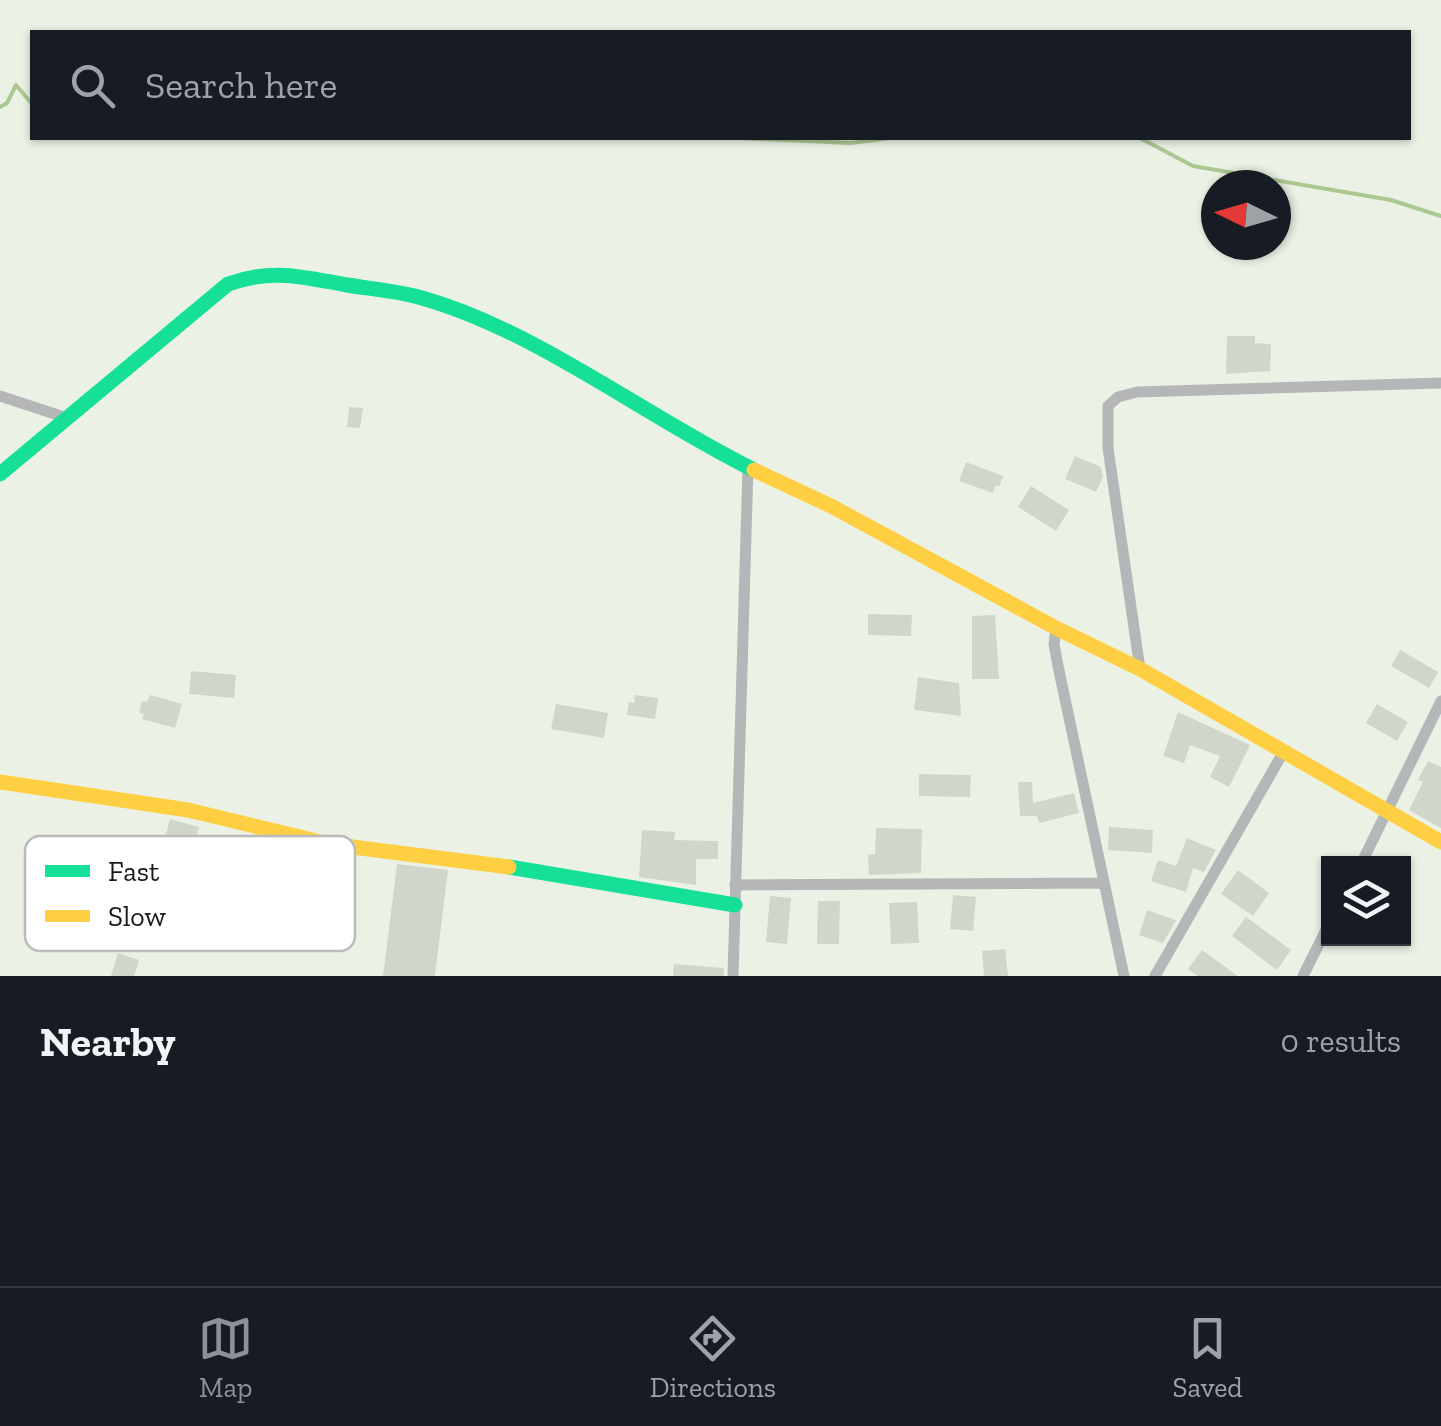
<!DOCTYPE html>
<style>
:root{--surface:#171b24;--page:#20242c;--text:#f1f3f6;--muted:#9ea1a6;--line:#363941;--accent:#8c9099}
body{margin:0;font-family:"Zilla Slab",serif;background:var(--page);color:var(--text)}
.controls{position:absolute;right:30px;bottom:30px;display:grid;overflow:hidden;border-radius:0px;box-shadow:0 2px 8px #0004}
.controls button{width:90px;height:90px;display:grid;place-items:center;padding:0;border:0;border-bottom:2px solid var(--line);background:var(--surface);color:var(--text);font:50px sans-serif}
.compass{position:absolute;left:1201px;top:170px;width:90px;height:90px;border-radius:50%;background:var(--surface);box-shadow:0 2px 8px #0004;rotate:275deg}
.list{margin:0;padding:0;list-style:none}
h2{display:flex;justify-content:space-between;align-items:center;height:130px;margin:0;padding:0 40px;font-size:42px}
h2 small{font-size:32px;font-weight:400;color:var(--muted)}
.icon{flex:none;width:55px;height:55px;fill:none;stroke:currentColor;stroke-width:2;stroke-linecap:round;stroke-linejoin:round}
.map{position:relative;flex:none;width:1441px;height:976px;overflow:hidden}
.search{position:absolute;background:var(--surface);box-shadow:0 2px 8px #0004;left:30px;right:30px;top:30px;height:110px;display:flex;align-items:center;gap:25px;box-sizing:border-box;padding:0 35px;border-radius:0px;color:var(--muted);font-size:38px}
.sheet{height:310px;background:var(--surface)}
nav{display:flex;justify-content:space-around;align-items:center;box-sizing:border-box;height:140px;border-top:2px solid var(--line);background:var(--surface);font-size:28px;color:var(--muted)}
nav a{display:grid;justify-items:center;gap:5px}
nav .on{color:var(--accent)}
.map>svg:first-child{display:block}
</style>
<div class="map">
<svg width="1441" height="976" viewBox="0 0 1441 976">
<rect width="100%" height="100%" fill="#ebf2e5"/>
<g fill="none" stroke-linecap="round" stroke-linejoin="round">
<!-- stream -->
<path stroke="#abc892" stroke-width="4" d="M0,107L7,103L16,85L32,104
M444,138H452
M738,138L851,143L890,138
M1140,138L1193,166L1391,200L1441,216"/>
</g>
<!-- building -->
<path fill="#d0d6cc" d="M1227,336H1255V343L1271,344L1270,371L1226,374Z
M349,407L363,408L360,428L347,427Z
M1075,456L1101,467L1103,477L1096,492L1065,479Z
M966,462L1003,476L999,487L996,485L993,493L959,481Z
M1031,486L1069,510L1056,531L1018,507Z
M868,614L912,615L911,636L868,635Z
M995,615L999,679H972V616Z
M1400,650L1438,672L1429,688L1391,666Z
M191,671L236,675L234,698L189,694Z
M918,677L959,683L961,716L914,710Z
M150,695L182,704L175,728L142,719L144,714L139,713L142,701L147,702Z
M635,695L658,698L655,719L627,715L629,702L634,703Z
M556,704L608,713L604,738L551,729Z
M1377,704L1408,722L1397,741L1366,723Z
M1178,712L1250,745L1229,787L1210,777L1220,756L1190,745L1184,763L1163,756Z
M1428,761L1441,767V828L1409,810L1423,782L1418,780Z
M919,774L971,775L970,797L919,796Z
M1018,782H1032L1033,803L1074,793L1079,813L1039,823L1037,816H1020Z
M170,819L199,827L185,879L156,872Z
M1109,827L1153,830L1152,853L1108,850Z
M876,828L922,829L921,873L869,875L868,855L875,854Z
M642,830L675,832L674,840L718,841V859H696V885L639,877Z
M1187,838L1216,850L1204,872L1193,868L1186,892L1151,881L1158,860L1176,866Z
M397,864L448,870L435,976H383Z
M1238,870L1269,893L1253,916L1221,894Z
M953,895L976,897L973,931L950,929Z
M770,896L791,898L787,944L766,942Z
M818,901H840L839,944H817Z
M917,902L919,943L891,944L889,903Z
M1147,910L1176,920L1163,943L1139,935Z
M1246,917L1291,950L1277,970L1232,936Z
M1005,949L1008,976H984L982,951Z
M1202,950L1238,976H1198L1188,969Z
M118,953L139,960L134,976H111Z
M674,964L724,968V976H673Z"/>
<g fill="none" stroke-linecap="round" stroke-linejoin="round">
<!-- street -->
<path stroke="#b5b6b8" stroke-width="11" d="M0,396L67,418
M1056,628L1054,644L1058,666L1124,976
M1140,669L1108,448V406L1118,397L1137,392L1441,383
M1361,864L1441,701
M735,885L1104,883
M733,976L748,467
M1155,976L1284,751
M1303,976L1328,926"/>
<!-- fast -->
<path stroke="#16e098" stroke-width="15" d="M0,474L228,284C273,268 302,277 347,285C372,289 398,291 422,298C538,331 646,417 754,470
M509,867L735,905"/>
<!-- slow -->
<path stroke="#ffcf43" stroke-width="15" d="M754,470L831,506L1056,628L1140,669L1441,842
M0,782L188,810L329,844L509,867"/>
</g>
<!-- legend -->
<rect x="25" y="836" width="330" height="115" rx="15" fill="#fff" stroke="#babbb8" stroke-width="2.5"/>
<rect x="45" y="865" width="45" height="12" fill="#16e098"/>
<rect x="45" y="910" width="45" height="12" fill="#ffcf43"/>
<g font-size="28" fill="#181c14">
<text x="108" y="881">Fast</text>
<text x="108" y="926">Slow</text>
</g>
</svg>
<div class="controls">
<button><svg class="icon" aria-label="layers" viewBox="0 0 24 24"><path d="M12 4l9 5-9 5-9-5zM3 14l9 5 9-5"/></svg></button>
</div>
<svg class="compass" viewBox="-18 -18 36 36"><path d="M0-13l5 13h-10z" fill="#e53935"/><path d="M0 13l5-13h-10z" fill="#9ea1a6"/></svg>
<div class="search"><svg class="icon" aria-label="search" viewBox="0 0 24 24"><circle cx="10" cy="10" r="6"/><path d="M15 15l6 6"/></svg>Search here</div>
</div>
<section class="sheet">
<h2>Nearby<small>0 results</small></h2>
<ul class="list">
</ul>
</section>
<nav>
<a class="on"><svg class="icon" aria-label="map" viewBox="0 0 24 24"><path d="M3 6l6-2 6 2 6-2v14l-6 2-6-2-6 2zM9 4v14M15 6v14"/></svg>Map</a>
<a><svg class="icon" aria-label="directions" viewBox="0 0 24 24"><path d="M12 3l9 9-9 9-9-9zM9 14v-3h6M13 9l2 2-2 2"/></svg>Directions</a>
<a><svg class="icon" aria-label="saved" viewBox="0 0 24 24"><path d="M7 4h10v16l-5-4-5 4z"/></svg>Saved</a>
</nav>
